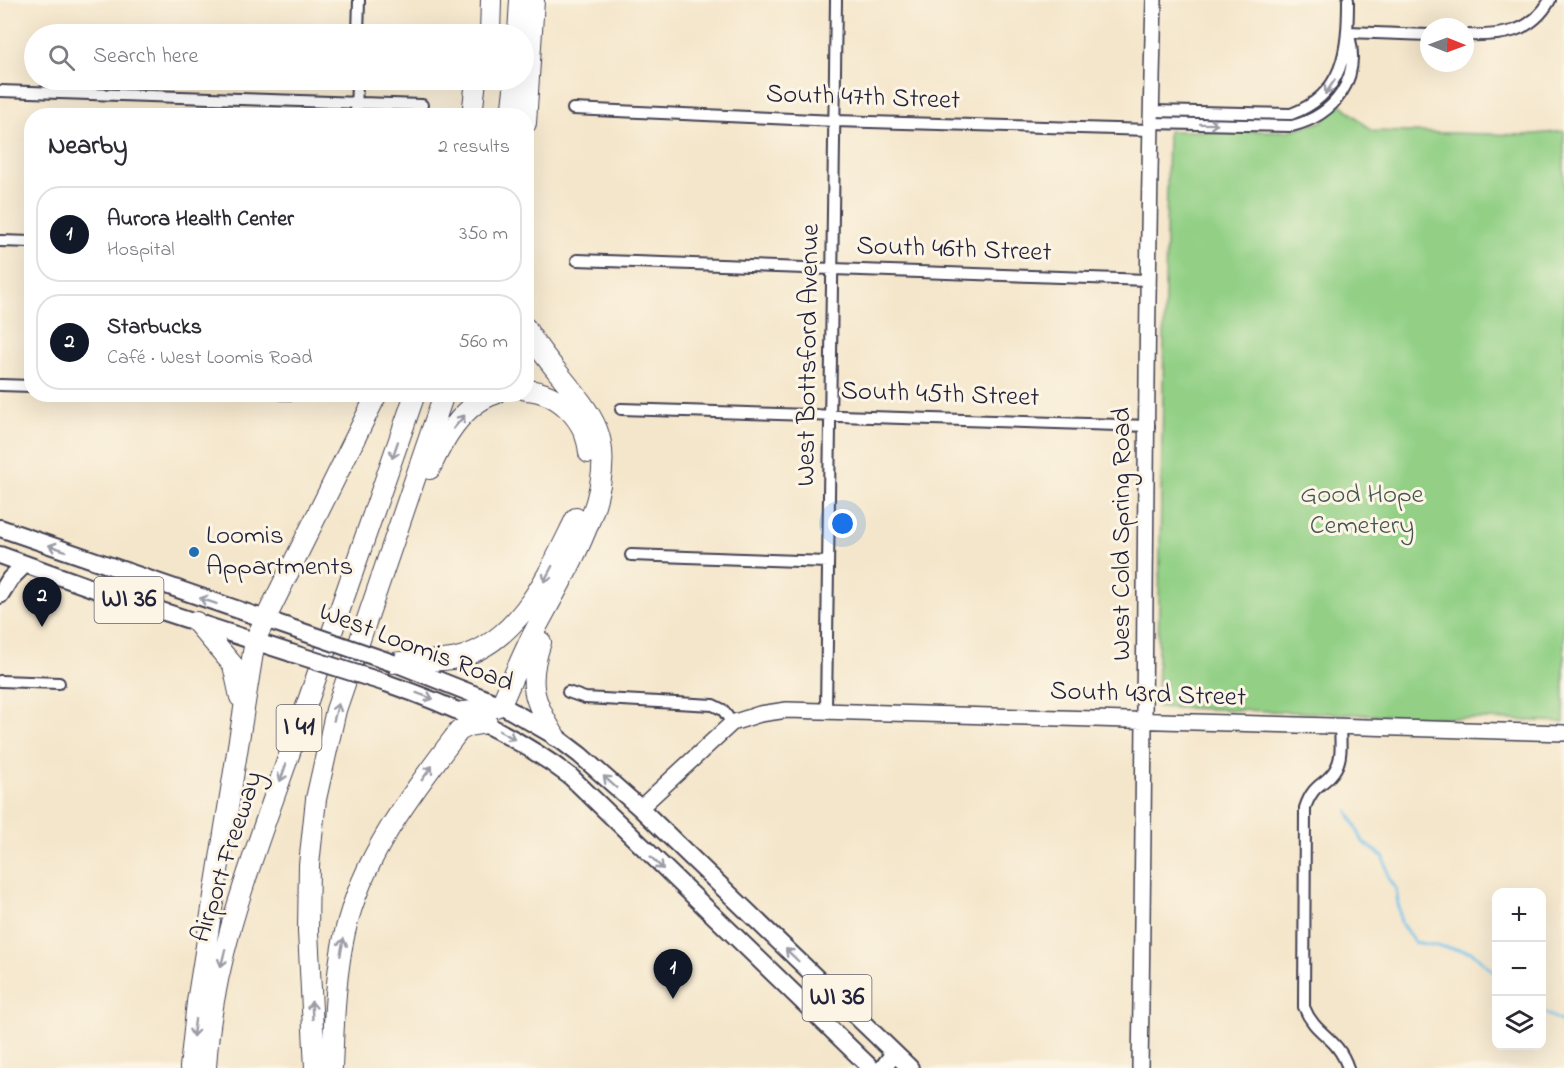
<!DOCTYPE html>
<meta charset="utf-8">
<style>
:root{--surface:#fff;--page:#f7f7f7;--text:#2b2b33;--muted:#7c7c81;--line:#e1e1e2;--accent:#111827}
body{margin:0;font-family:"Indie Flower",sans-serif;background:var(--page);color:var(--text)}
.controls{position:absolute;right:18px;bottom:18px;display:grid;overflow:hidden;border-radius:12px;box-shadow:0 6px 24px #0002}
.controls button{width:54px;height:54px;display:grid;place-items:center;padding:0;border:0;border-bottom:2px solid var(--line);background:var(--surface);color:var(--text);font:30px sans-serif}
.compass{position:absolute;left:1420px;top:18px;width:54px;height:54px;border-radius:50%;background:var(--surface);box-shadow:0 6px 24px #0002;rotate:91deg}
.you{position:absolute;left:843px;top:524px;width:21px;height:21px;margin:-15px;border:4px solid #fff;border-radius:50%;background:#1a73e8;box-shadow:0 0 0 9px #1a73e833}
.badge{display:grid;place-items:center;width:39px;height:39px;border-radius:50%;background:var(--accent);color:#fff;font-size:20px;font-weight:700}
.pin{position:absolute;translate:-50% -50px;filter:drop-shadow(0 2px 3px #0008)}
.pin::after{content:'';position:absolute;top:32px;width:21px;height:18px;background:inherit;clip-path:polygon(0 0,100% 0,50% 100%)}
.list{margin:0;padding:0;list-style:none}
h2{display:flex;justify-content:space-between;align-items:center;height:78px;margin:0;padding:0 24px;font-size:26px}
h2 small{font-size:20px;font-weight:400;color:var(--muted)}
.list li{display:grid;grid-template-columns:39px 1fr auto;gap:18px;align-items:center;box-sizing:border-box;height:96px;margin:0 12px 12px;padding:0 12px;border:2px solid var(--line);border-radius:24px}
.list b{display:block;font-size:22px;white-space:nowrap}
.list p{margin:0;font-size:20px;white-space:nowrap;color:var(--muted)}
.list em{font-size:20px;font-style:normal;color:var(--muted)}
.icon{flex:none;width:33px;height:33px;fill:none;stroke:currentColor;stroke-width:2;stroke-linecap:round;stroke-linejoin:round}
.map{position:relative;flex:none;width:1564px;height:1068px;overflow:hidden}
.search{position:absolute;background:var(--surface);box-shadow:0 6px 24px #0002;left:24px;top:24px;width:510px;height:66px;display:flex;align-items:center;gap:15px;box-sizing:border-box;padding:0 21px;border-radius:33px;color:var(--muted);font-size:22px}
.panel{position:absolute;background:var(--surface);box-shadow:0 6px 24px #0002;left:24px;top:108px;width:510px;height:294px;border-radius:24px}
.map>svg:first-child{display:block}
</style>
<div class="map">
<svg width="1564" height="1068" viewBox="0 0 1564 1068">
<rect width="100%" height="100%" fill="#fcf5e5"/>
<filter id="ink" filterUnits="userSpaceOnUse"><feTurbulence type="fractalNoise" baseFrequency=".0167" numOctaves="2"/><feDisplacementMap in="SourceGraphic" scale="12" xChannelSelector="R" yChannelSelector="G"/><feConvolveMatrix kernelMatrix="1 2 1 2 8 2 1 2 1" color-interpolation-filters="sRGB"/></filter>
<filter id="wash" filterUnits="userSpaceOnUse"><feTurbulence type="fractalNoise" baseFrequency=".008" numOctaves="4" result="noise"/><feDisplacementMap in="SourceGraphic" scale="24" xChannelSelector="R" yChannelSelector="G"/><feGaussianBlur stdDeviation="1.35" result="paint"/><feColorMatrix in="noise" values="0 0 0 0 0 0 0 0 0 0 0 0 0 0 0 0 0 1.4 0 .05"/><feComposite in="paint" operator="in"/></filter>
<g filter="url(#wash)">
<rect width="100%" height="100%" fill="#f4e6cb"/>
<!-- green -->
<path fill="#93d086" stroke="#5a7960" stroke-width="1.5" d="M1341,104L1372,131L1526,135L1564,131V722L1157,707L1168,131H1287L1321,122Z"/>
<g fill="none" stroke-linecap="round" stroke-linejoin="round">
<!-- stream -->
<path stroke="#73c2ee" stroke-width="3" d="M1348,811L1363,842L1384,857L1389,878L1396,889L1401,923L1414,942L1472,952L1496,974
M1542,1011L1564,1023"/>
</g>
</g>
<g filter="url(#ink)">
<g fill="none" stroke-linecap="round" stroke-linejoin="round">
<defs>
<path id="street" d="M1348,32L1429,35
M358,34L359,0
M1465,35C1500,36 1531,34 1550,0
M0,91L422,105
M573,109L835,121L1151,130
M1151,111L1291,114C1344,95 1348,50 1348,0
M356,116L357,80
M1151,123L1292,126C1335,115 1361,80 1349,35
M0,241L32,242
M577,260L1148,280
M0,385L32,386
M282,394H313
M621,409L1149,426
M631,555L828,562
M0,681L59,683
M568,692L585,698L713,705L723,710L732,723
M826,710L836,0
M1340,725C1340,738 1343,756 1336,768C1326,786 1314,781 1305,808L1304,1007C1316,1037 1337,1035 1348,1068"/>
<path id="secondary" d="M640,808L732,723L760,714L787,710L1564,733
M1140,1068C1146,712 1144,356 1154,0"/>
<path id="primary" d="M0,528L297,630
M0,555L100,591L291,653
M0,595L10,579L25,564
M395,663L501,705L555,736L580,755L640,808L910,1068
M386,683C453,706 514,734 571,777L871,1068
M883,1068L894,1053"/>
<path id="highway" d="M490,34L491,0
M518,34L520,0
M472,116L476,80
M511,116L515,80
M526,123L534,0
M526,390C559,392 586,420 589,453
M430,469C443,440 462,405 495,394
M196,622L233,665L240,697
M541,642C527,683 533,701 555,736
M393,663C414,659 436,663 457,658C521,641 549,572 576,518
M462,712L488,710L501,705C510,684 519,663 529,642C556,587 622,492 597,429C584,397 545,363 526,328
M190,1068L197,1002L255,640L377,394
M206,1068C212,955 257,847 294,741C335,626 374,510 415,394
M315,1068L308,931L309,865L316,799L336,710L444,394
M332,1068C334,1022 335,977 345,932C363,855 412,793 459,731L469,726L487,723"/>
</defs>
<!-- street casing -->
<use href="#street" stroke="#423f51" stroke-width="14"/>
<!-- secondary casing -->
<use href="#secondary" stroke="#423f51" stroke-width="18"/>
<!-- primary casing -->
<use href="#primary" stroke="#423f51" stroke-width="20"/>
<!-- highway casing -->
<use href="#highway" stroke="#423f51" stroke-width="22"/>
<!-- street -->
<use href="#street" stroke="#fff" stroke-width="10"/>
<!-- secondary -->
<use href="#secondary" stroke="#fff" stroke-width="15"/>
<!-- primary -->
<use href="#primary" stroke="#fff" stroke-width="16"/>
<!-- highway -->
<use href="#highway" stroke="#fff" stroke-width="20"/>
<defs>
<path id="primary-bridge" d="M297,630L393,663
M291,653L386,683"/>
</defs>
<!-- primary-bridge casing -->
<use href="#primary-bridge" stroke="#423f51" stroke-width="20" stroke-linecap="butt"/>
<!-- primary-bridge -->
<use href="#primary-bridge" stroke="#fff" stroke-width="16"/>
</g>
<!-- one-way arrows -->
<defs><path id="oneway-shaft" d="M-6 0H5M1.5-3L5.5 0L1.5 3" fill="none" stroke-width="1.6" stroke-linecap="round" stroke-linejoin="round" transform="scale(1.5)"/></defs>
<g stroke="#9c9ca7">
<use href="#oneway-shaft" transform="translate(1330 87) rotate(124)"/>
<use href="#oneway-shaft" transform="translate(1209 124) rotate(1)"/>
<use href="#oneway-shaft" transform="translate(459 422) rotate(-50)"/>
<use href="#oneway-shaft" transform="translate(395 450) rotate(109)"/>
<use href="#oneway-shaft" transform="translate(57 548) rotate(-161)"/>
<use href="#oneway-shaft" transform="translate(548 574) rotate(118)"/>
<use href="#oneway-shaft" transform="translate(208 601) rotate(-161)"/>
<use href="#oneway-shaft" transform="translate(425 696) rotate(20)"/>
<use href="#oneway-shaft" transform="translate(336 712) rotate(-75)"/>
<use href="#oneway-shaft" transform="translate(507 735) rotate(29)"/>
<use href="#oneway-shaft" transform="translate(283 773) rotate(109)"/>
<use href="#oneway-shaft" transform="translate(427 773) rotate(-54)"/>
<use href="#oneway-shaft" transform="translate(610 782) rotate(-138)"/>
<use href="#oneway-shaft" transform="translate(657 863) rotate(45)"/>
<use href="#oneway-shaft" transform="translate(342 947) rotate(-79)"/>
<use href="#oneway-shaft" transform="translate(792 955) rotate(-136)"/>
<use href="#oneway-shaft" transform="translate(223 958) rotate(104)"/>
<use href="#oneway-shaft" transform="translate(312 1010) rotate(-93)"/>
<use href="#oneway-shaft" transform="translate(194 1028) rotate(97)"/>
</g>
</g>
<!-- markers -->
<circle fill="#1f6fb2" stroke="#fcf5e5" stroke-width="2" cx="194" cy="552" r="6"/>
<g text-anchor="middle" dominant-baseline="central" stroke-width="6" stroke-linejoin="round" paint-order="stroke">
<!-- shield labels -->
<g fill="#fcf5e5" stroke="#63616e" stroke-width="1.5">
<rect x="94.5" y="577" width="69" height="46" rx="4.5"/>
<rect x="276.5" y="705" width="45" height="46" rx="4.5"/>
<rect x="802.5" y="975" width="69" height="46" rx="4.5"/>
</g>
<g font-size="26" font-weight="bold" fill="#22223b">
<text x="129" y="600">WI 36</text>
<text x="299" y="728">I 41</text>
<text x="837" y="998">WI 36</text>
</g>
<!-- street labels -->
<g font-size="27" fill="#22223b" stroke="#fcf5e5">
<text transform="translate(863 98) rotate(2)">South 47th Street</text>
<text transform="translate(954 250) rotate(2)">South 46th Street</text>
<text transform="translate(809 355) rotate(-89)">West Bottsford Avenue</text>
<text transform="translate(940 395) rotate(2)">South 45th Street</text>
<text transform="translate(1122 534) rotate(-90)">West Cold Spring Road</text>
<text transform="translate(416 648) rotate(21)">West Loomis Road</text>
<text transform="translate(1148 695) rotate(2)">South 43rd Street</text>
<text transform="translate(228 857) rotate(-72)">Airport Freeway</text>
</g>
<!-- park labels -->
<g font-size="27" fill="#445652" stroke="#fcf5e5">
<text x="1362" y="495">Good Hope<tspan x="1362" dy="31">Cemetery</tspan></text>
</g>
<!-- poi labels -->
<g font-size="27" fill="#22223b" stroke="#fcf5e5" text-anchor="start">
<text x="206" y="536">Loomis<tspan x="206" dy="31">Appartments</tspan></text>
</g>
</g>
</svg>
<div class="controls">
<button>+</button>
<button>−</button>
<button><svg class="icon" aria-label="layers" viewBox="0 0 24 24"><path d="M12 4l9 5-9 5-9-5zM3 14l9 5 9-5"/></svg></button>
</div>
<svg class="compass" viewBox="-18 -18 36 36"><path d="M0-13l5 13h-10z" fill="#e53935"/><path d="M0 13l5-13h-10z" fill="#7c7c81"/></svg>
<div class="you"></div>
<div class="pin badge" style="left:673px;top:999px">1</div>
<div class="pin badge" style="left:42px;top:627px">2</div>
<div class="search"><svg class="icon" aria-label="search" viewBox="0 0 24 24"><circle cx="10" cy="10" r="6"/><path d="M15 15l6 6"/></svg>Search here</div>
<section class="panel">
<h2>Nearby<small>2 results</small></h2>
<ul class="list">
<li><span class="badge">1</span><div><b>Aurora Health Center</b><p>Hospital</p></div><em>350 m</em></li>
<li><span class="badge">2</span><div><b>Starbucks</b><p>Café · West Loomis Road</p></div><em>560 m</em></li>
</ul>
</section>
</div>
